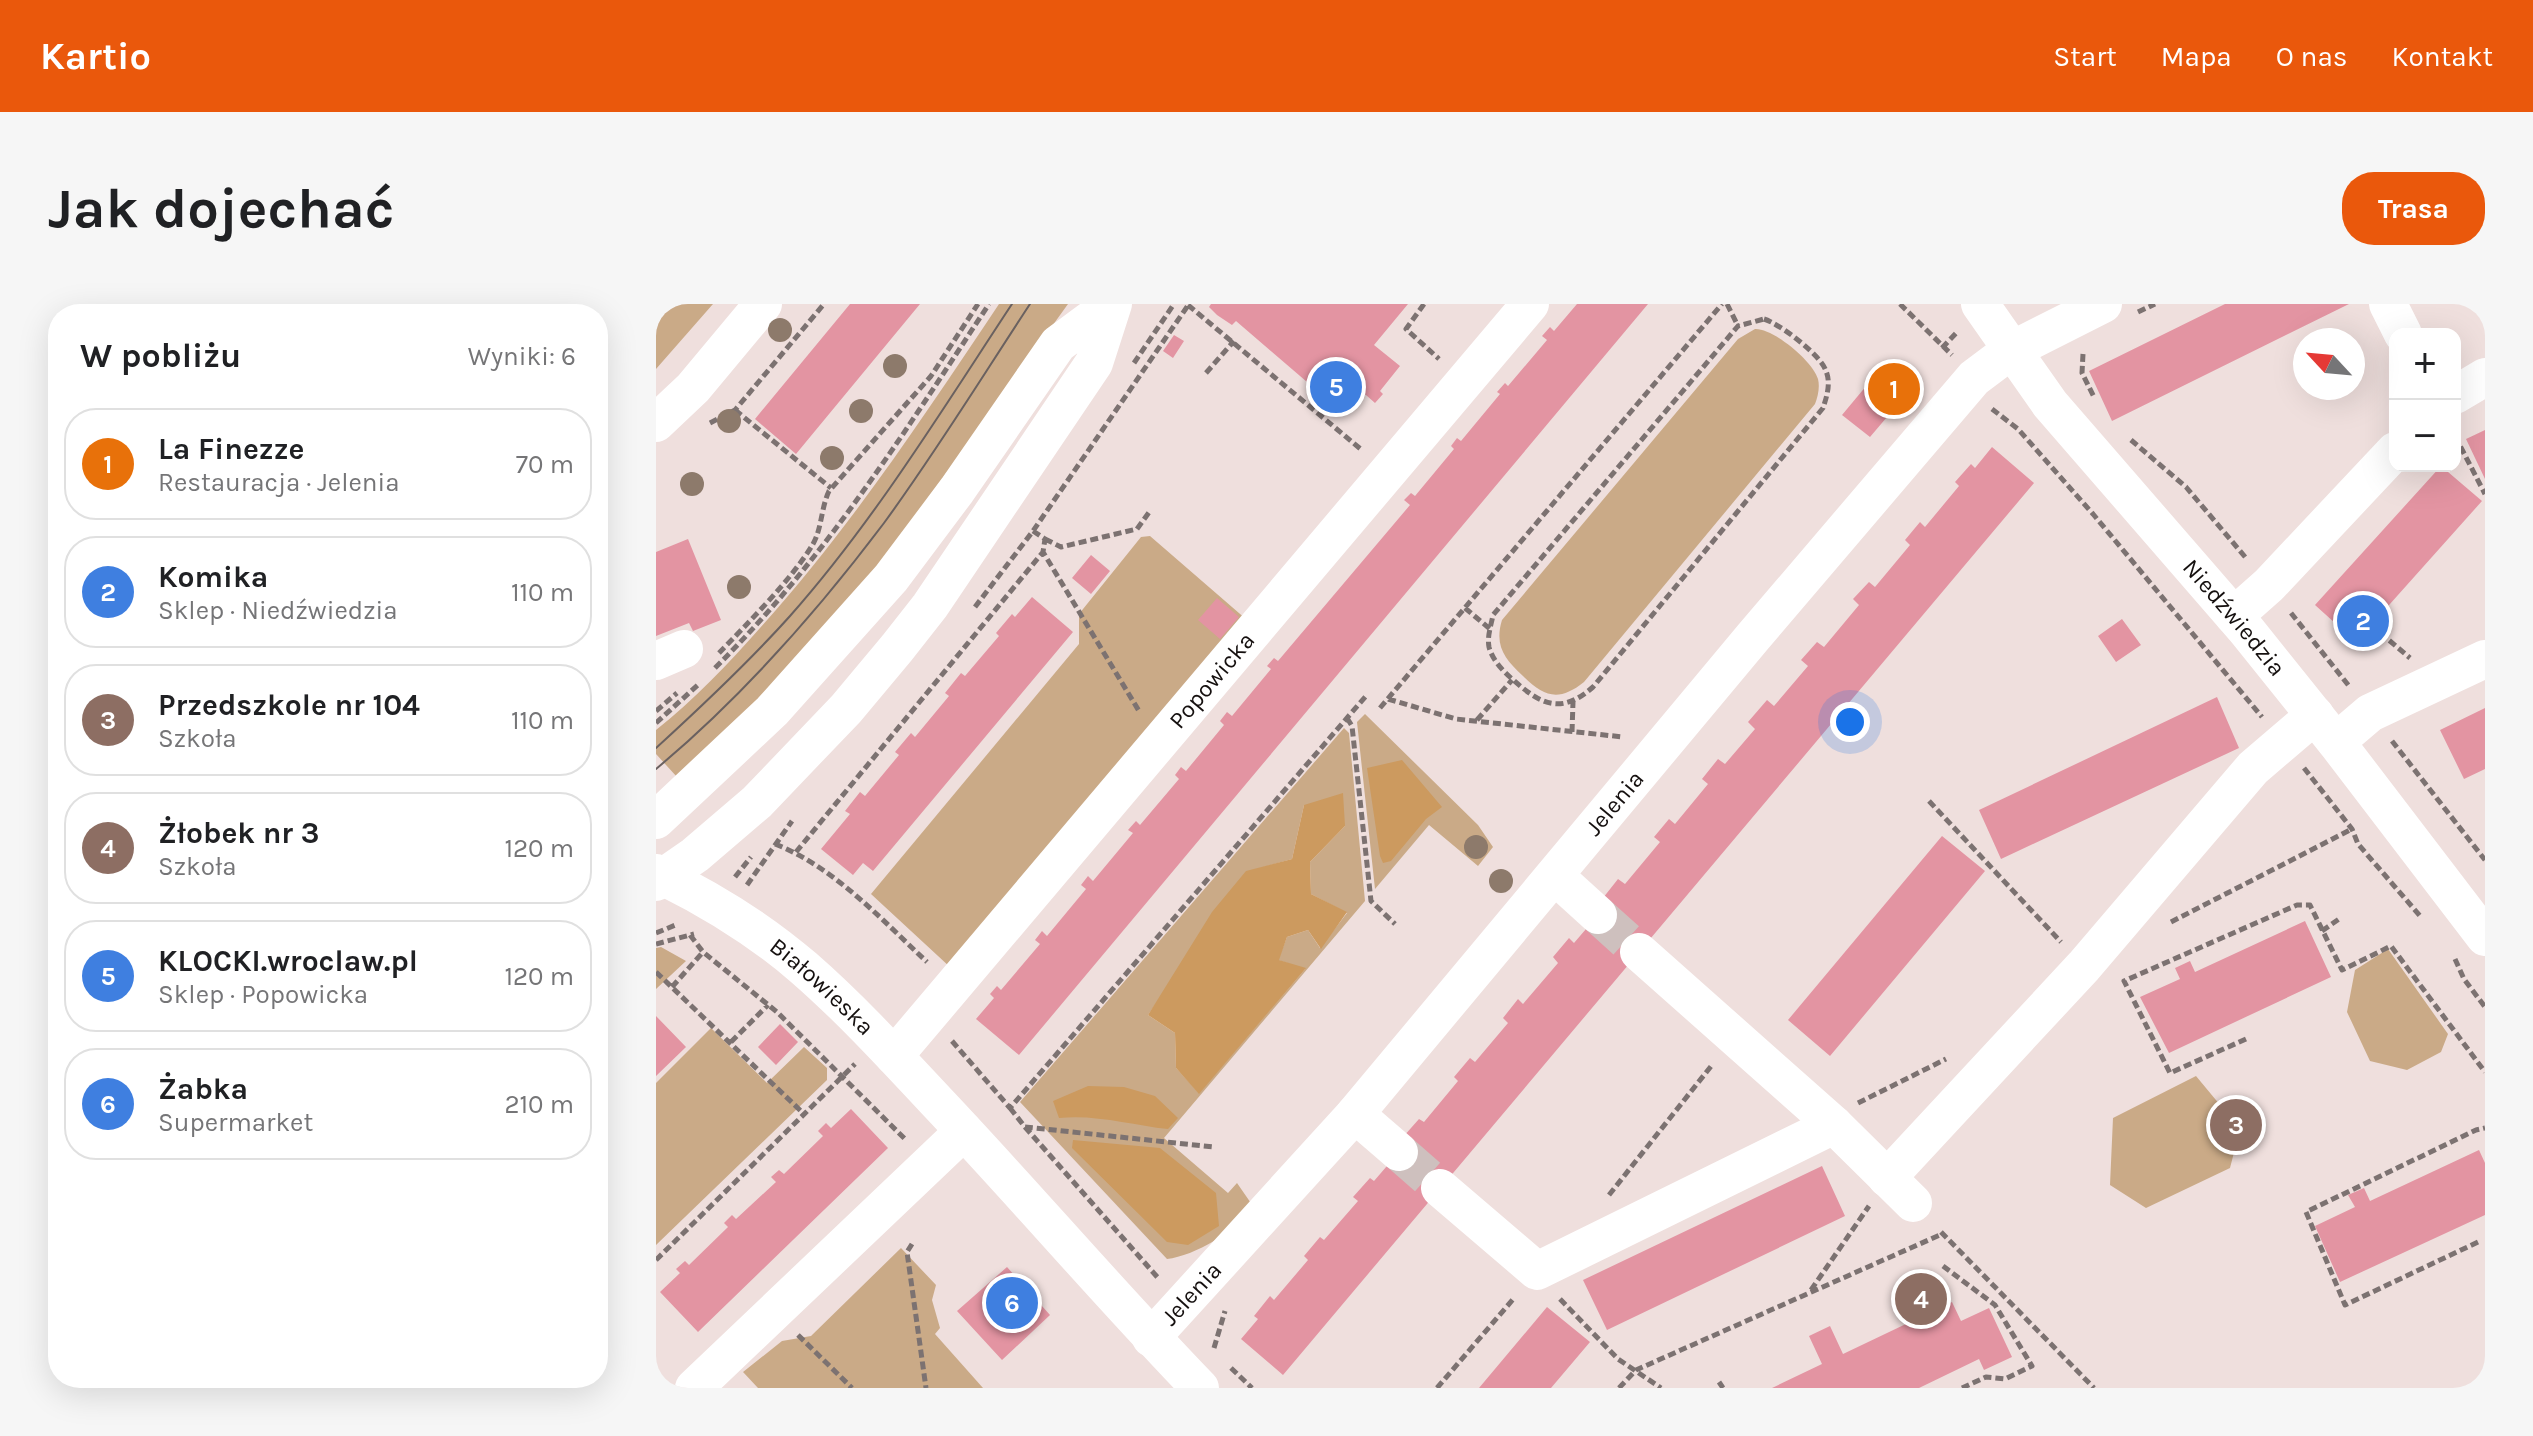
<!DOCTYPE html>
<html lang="pl">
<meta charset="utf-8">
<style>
:root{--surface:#fff;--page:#f6f6f6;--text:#202124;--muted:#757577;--line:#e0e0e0;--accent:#ea580c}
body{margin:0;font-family:Karla,sans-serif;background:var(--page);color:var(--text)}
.controls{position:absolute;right:24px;top:24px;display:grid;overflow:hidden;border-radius:16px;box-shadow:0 8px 32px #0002}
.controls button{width:72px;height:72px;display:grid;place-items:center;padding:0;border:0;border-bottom:2px solid var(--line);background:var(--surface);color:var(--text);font:40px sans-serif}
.compass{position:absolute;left:1637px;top:24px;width:72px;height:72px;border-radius:50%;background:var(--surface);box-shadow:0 8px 32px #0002;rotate:296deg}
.you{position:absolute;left:1194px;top:418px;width:28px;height:28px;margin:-20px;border:6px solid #fff;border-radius:50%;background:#1a73e8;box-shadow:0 0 0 12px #1a73e833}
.badge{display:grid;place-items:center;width:52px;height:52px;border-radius:50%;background:var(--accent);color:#fff;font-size:26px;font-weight:700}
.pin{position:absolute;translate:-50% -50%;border:4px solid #fff;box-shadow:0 2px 8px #0006}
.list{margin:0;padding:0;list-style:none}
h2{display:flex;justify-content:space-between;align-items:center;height:104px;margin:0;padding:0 32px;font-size:34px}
h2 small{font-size:26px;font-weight:400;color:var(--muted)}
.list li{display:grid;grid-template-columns:52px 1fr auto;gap:24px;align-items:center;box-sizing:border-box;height:112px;margin:0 16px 16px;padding:0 16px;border:2px solid var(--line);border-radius:32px}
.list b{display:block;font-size:30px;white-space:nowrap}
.list p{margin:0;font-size:26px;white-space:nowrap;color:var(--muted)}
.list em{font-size:26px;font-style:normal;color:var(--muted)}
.map{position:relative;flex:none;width:1829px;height:1084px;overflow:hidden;border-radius:32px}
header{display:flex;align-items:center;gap:48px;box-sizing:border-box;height:112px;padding:0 40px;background:var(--accent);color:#fff}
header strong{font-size:38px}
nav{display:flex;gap:44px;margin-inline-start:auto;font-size:28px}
.intro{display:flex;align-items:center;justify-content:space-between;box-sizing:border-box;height:192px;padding:0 48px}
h1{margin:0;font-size:56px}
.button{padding:20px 36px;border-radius:32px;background:var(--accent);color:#fff;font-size:28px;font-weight:700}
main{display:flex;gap:48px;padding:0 48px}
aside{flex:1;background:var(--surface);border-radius:32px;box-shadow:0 8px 32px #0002}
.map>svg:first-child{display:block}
</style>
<header>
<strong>Kartio</strong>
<nav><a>Start</a><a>Mapa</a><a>O nas</a><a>Kontakt</a></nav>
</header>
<div class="intro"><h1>Jak dojechać</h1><a class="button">Trasa</a></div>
<main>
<aside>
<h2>W pobliżu<small>Wyniki: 6</small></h2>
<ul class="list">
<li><span class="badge" style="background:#e8710a">1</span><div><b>La Finezze</b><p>Restauracja · Jelenia</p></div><em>70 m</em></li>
<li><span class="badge" style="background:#3f7fe0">2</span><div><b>Komika</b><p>Sklep · Niedźwiedzia</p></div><em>110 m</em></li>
<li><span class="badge" style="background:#8d6e63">3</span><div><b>Przedszkole nr 104</b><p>Szkoła</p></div><em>110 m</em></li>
<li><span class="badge" style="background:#8d6e63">4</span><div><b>Żłobek nr 3</b><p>Szkoła</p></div><em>120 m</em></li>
<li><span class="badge" style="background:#3f7fe0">5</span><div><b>KLOCKI.wroclaw.pl</b><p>Sklep · Popowicka</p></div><em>120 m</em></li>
<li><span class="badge" style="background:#3f7fe0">6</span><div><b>Żabka</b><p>Supermarket</p></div><em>210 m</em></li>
</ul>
</aside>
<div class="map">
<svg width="1829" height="1084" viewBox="0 0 1829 1084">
<rect width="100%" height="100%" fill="#efdfdd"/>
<!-- green -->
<path fill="#caaa87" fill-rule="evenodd" d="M0,0H57L0,65Z
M343,0H412L227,257L85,414L21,473L0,450V426C38,396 72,360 104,324C195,223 268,112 343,0Z
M1099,25C1117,24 1157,57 1162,75C1164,83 1162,92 1159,100L928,378C903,398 888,393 867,372C849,355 838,342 846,316L1082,35Z
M494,232L591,316L295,664L215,590L423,340V310L485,233Z
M709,410L822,521L837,543L822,562L773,521L719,585L701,418Z
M688,424L693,429L709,597L508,834L572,889L581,879L599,905C580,926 539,952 511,955L364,798ZM648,501L689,522L654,558L655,590L691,609L664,644L652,626L631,633L622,656L649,665L543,789L520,764L519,729L492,711L590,568L636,555Z
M5,643L30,657L0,685V644Z
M1732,645L1792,730L1785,748L1751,766L1714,757L1691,708L1699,666Z
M55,724L111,779L148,743L171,764V776L0,941V779Z
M1540,772L1584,825L1574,864L1490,904L1454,881L1457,814Z
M245,944L280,981L276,996L284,1024L279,1030L327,1084H102L87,1068L126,1037L155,1032Z"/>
<!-- forest -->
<path fill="#cc9a5f" d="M746,456L786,503L770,515L735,557L727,559L724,552L711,464Z
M687,489L689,522L654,558L655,590L691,608L665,645L652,626L631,633L623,656L650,664L543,790L520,764L519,729L492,711L556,608L590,567L636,555L648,501Z
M432,782L468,783L499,792L522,814L512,825C476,821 439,810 403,814L397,797Z
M417,836L504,844L560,889L563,922L532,941L511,938L416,844Z"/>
<!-- building -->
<path fill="#e394a2" d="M194,0H264L140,150L99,115Z
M555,0H752L718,41L744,62L724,87L727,90L719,99L702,84L709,75L697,66L672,96L580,17L576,21L561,11L553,3Z
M921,0H992L363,751L320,715L338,694L334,690L341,682L345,686L384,640L379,636L386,627L391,632L430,585L425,581L432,572L437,577L477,529L472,526L480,517L484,521L523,475L519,471L525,463L530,467L568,421L564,417L571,408L576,412L615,365L611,362L618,354L622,357L754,201L748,196L755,189L759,192L798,145L795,142L801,134L805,137L844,90L841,88L849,79L852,82L891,36L886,32L894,23L898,27Z
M1569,0H1693L1456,117L1433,67Z
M518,31L528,37L517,54L507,47Z
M1226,63L1254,86L1214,133L1186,111Z
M1829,126V175L1810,135Z
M1336,143L1378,179L627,1071L585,1035L602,1015L598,1012L614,992L618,996L652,956L648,952L664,933L668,936L702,897L697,893L714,874L718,877L743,848L747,833L763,815L768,818L802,777L798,773L814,754L819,758L852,719L847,714L862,695L867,700L902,659L897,653L913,634L918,639L942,611L947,594L962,575L969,580L1004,538L998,533L1013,515L1019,520L1052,480L1046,475L1062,455L1069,460L1099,425L1092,418L1111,396L1118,402L1152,362L1145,356L1161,338L1168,343L1203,301L1197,295L1213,278L1219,283L1254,241L1249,236L1264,218L1269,223L1303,182L1299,178L1315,160L1319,164Z
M1785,162L1826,197L1700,338L1659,301Z
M32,235L65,316L37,327L33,319L0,332V248Z
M435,251L454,267L435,290L416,274Z
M376,293L417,328L217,567L207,559L197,571L165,545L194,510L189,507L204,488L209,492L243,451L239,448L255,429L259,433L293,392L289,389L305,369L309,372L343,332L340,329L356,310L359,313Z
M561,294L583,313L564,335L542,316Z
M1466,315L1485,341L1460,358L1442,332Z
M1561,393L1583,444L1345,555L1323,506Z
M1829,404V465L1808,475L1784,426Z
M1286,532L1329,567L1174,752L1132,716Z
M1649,617L1675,673L1513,749L1484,693L1524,675L1519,664L1534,657L1539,668Z
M0,712L30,743L0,772Z
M124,720L142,738L120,761L102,743Z
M195,805L232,844L42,1028L4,988L24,969L20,965L29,957L33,961L72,923L68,919L76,911L80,915L120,878L115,873L123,866L128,870L167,832L162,827L170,819L175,824Z
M1823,846L1829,859V911L1684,978L1659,922L1699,903L1692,891L1708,884L1714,897Z
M1166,862L1189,912L951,1026L927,976Z
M351,963L394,1011L346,1056L301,1007Z
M1296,998L1305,1017L1333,1004L1356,1053L1328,1066L1323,1055L1263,1084H1116L1166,1060L1153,1032L1174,1022L1187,1050Z
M891,1003L934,1038L895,1084H823Z"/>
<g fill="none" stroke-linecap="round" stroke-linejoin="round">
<!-- minor-tunnel -->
<path stroke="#cec0be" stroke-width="38" stroke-dasharray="38 19" stroke-linecap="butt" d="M942,611L983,648
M743,848L784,884"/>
<!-- path -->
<path stroke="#7c7271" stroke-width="5" stroke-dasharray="8 4" stroke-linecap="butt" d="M768,0L750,25L783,55
M1071,0L1082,22
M1244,0L1296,51
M532,1L707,147
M1482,8L1499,0
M1108,15C1124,20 1165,51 1170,67C1175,79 1171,92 1167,104L937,383C904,412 884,400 855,374C846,366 836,355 833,343C831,332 835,322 837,311L1082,22Z
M1286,44L1302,27
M1427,50L1426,69L1438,93
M478,59L518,0
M550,69L578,37
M1336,105L1362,125L1437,210L1606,413
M79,106L175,184
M54,119L79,106L168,0
M1799,132L1829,190
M1475,136L1530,183L1590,254
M377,227L389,235L387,248L483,407
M389,235L405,243L481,225L494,207
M319,303L377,227L533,0
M809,304L834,325
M1635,309L1693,382
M1715,321L1754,354
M63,349C91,320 137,274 157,240C166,224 165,204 173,187L275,72L322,0
M59,364C170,254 248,129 333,0
M732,395L800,415L967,433
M724,404L1066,0
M0,407L21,389
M691,414L696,422L715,597L739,620
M821,416L856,376
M0,419L44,379
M916,428L917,398
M1736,437L1829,556
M1648,464L1696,525L1702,540L1765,613
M1273,497L1405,638
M119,540C178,563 225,615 271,658
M140,548L387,248
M79,573L95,553
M91,581L136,517
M1515,618L1696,525
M1666,627L1683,615
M0,629L22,620
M34,631L47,648L121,708L250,836
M0,640L38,630
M1799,655L1808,675L1829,703
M0,668L148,810
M16,683L47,648
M1590,735L1514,769L1468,677L1641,601H1654L1686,666L1735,642L1829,768
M296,737L354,804L710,392
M75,738L112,701
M1202,799L1290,755
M354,804L369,823L558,843
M369,823L503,975
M953,891L1056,761
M1285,928L1438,1084
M1822,938L1689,1001L1650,908L1820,826L1829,824
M256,940L251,948L270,1084
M0,956L199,760
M1287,962L1339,1001L1376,1062L1349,1075L1330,1073L1306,1084
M1155,986L1213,902
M904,995L962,1055L1005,1084
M142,1031L196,1084
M558,1044L569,1007
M575,1064L596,1084
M1063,1078L1067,1084
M781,1084L859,993
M963,1084L980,1066L1286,930"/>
<!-- minor -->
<g stroke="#fff" stroke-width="38">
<path id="s1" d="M1324,0L1394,100L1591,327L1680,438L1829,633"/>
<path d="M1732,0L1747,30"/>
<path d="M1799,91L1829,73"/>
<path d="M0,119L37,84L107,0"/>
<path d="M1578,312L1613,281L1739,147"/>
<path d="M0,357L28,345"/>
<path d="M1680,438L1714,409L1829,355"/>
<path d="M0,516L116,407L235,274L301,186L402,40L456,0"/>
<path id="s2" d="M0,569C52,594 104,626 148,664C195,705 238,752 281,798C370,892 454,991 544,1084"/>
<path d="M899,572L942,611"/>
<path d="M0,578L39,551L101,498L190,405L241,344L274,302L438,59L457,0"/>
<path d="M983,648L1178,821L1257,899"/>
<path id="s3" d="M238,752L874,0"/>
<path d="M699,810L743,848"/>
<path d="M1231,874L1428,662L1597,464L1659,411"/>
<path d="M784,884L881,967L1178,821"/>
<path id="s4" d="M495,1034L699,810L1097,333L1318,74L1354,47L1447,0"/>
<path d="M38,1084L308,827"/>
</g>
<!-- tram -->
<path stroke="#6a6160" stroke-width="2" d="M0,444C46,402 92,359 134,312C219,216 286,106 356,0
M0,465C86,393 161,308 228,219C280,148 326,73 374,0"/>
</g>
<!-- trees -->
<g fill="#8d7a6b">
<circle cx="124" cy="26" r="12"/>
<circle cx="239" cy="62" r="12"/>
<circle cx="205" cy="107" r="12"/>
<circle cx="73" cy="117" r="12"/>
<circle cx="176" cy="154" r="12"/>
<circle cx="36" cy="180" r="12"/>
<circle cx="83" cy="283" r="12"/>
<circle cx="820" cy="543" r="12"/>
<circle cx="845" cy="577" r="12"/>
</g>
<g text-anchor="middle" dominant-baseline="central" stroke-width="6" stroke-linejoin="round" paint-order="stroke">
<!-- street labels -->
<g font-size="24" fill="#15100f" stroke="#efdfdd">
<text stroke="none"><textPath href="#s1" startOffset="404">Niedźwiedzia</textPath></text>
<text stroke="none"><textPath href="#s3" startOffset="492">Popowicka</textPath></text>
<text stroke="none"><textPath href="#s4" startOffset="708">Jelenia</textPath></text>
<text stroke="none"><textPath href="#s2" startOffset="202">Białowieska</textPath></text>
<text stroke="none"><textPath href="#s4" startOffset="60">Jelenia</textPath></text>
</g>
</g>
</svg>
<div class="controls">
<button>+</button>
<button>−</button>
</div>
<svg class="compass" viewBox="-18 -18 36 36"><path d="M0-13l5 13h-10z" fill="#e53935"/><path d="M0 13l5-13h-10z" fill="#757577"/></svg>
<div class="you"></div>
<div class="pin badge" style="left:1238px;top:85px;background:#e8710a">1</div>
<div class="pin badge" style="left:1707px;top:317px;background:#3f7fe0">2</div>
<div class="pin badge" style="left:1580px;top:821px;background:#8d6e63">3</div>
<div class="pin badge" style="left:1265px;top:995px;background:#8d6e63">4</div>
<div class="pin badge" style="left:680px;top:83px;background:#3f7fe0">5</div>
<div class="pin badge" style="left:356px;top:999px;background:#3f7fe0">6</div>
</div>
</main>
